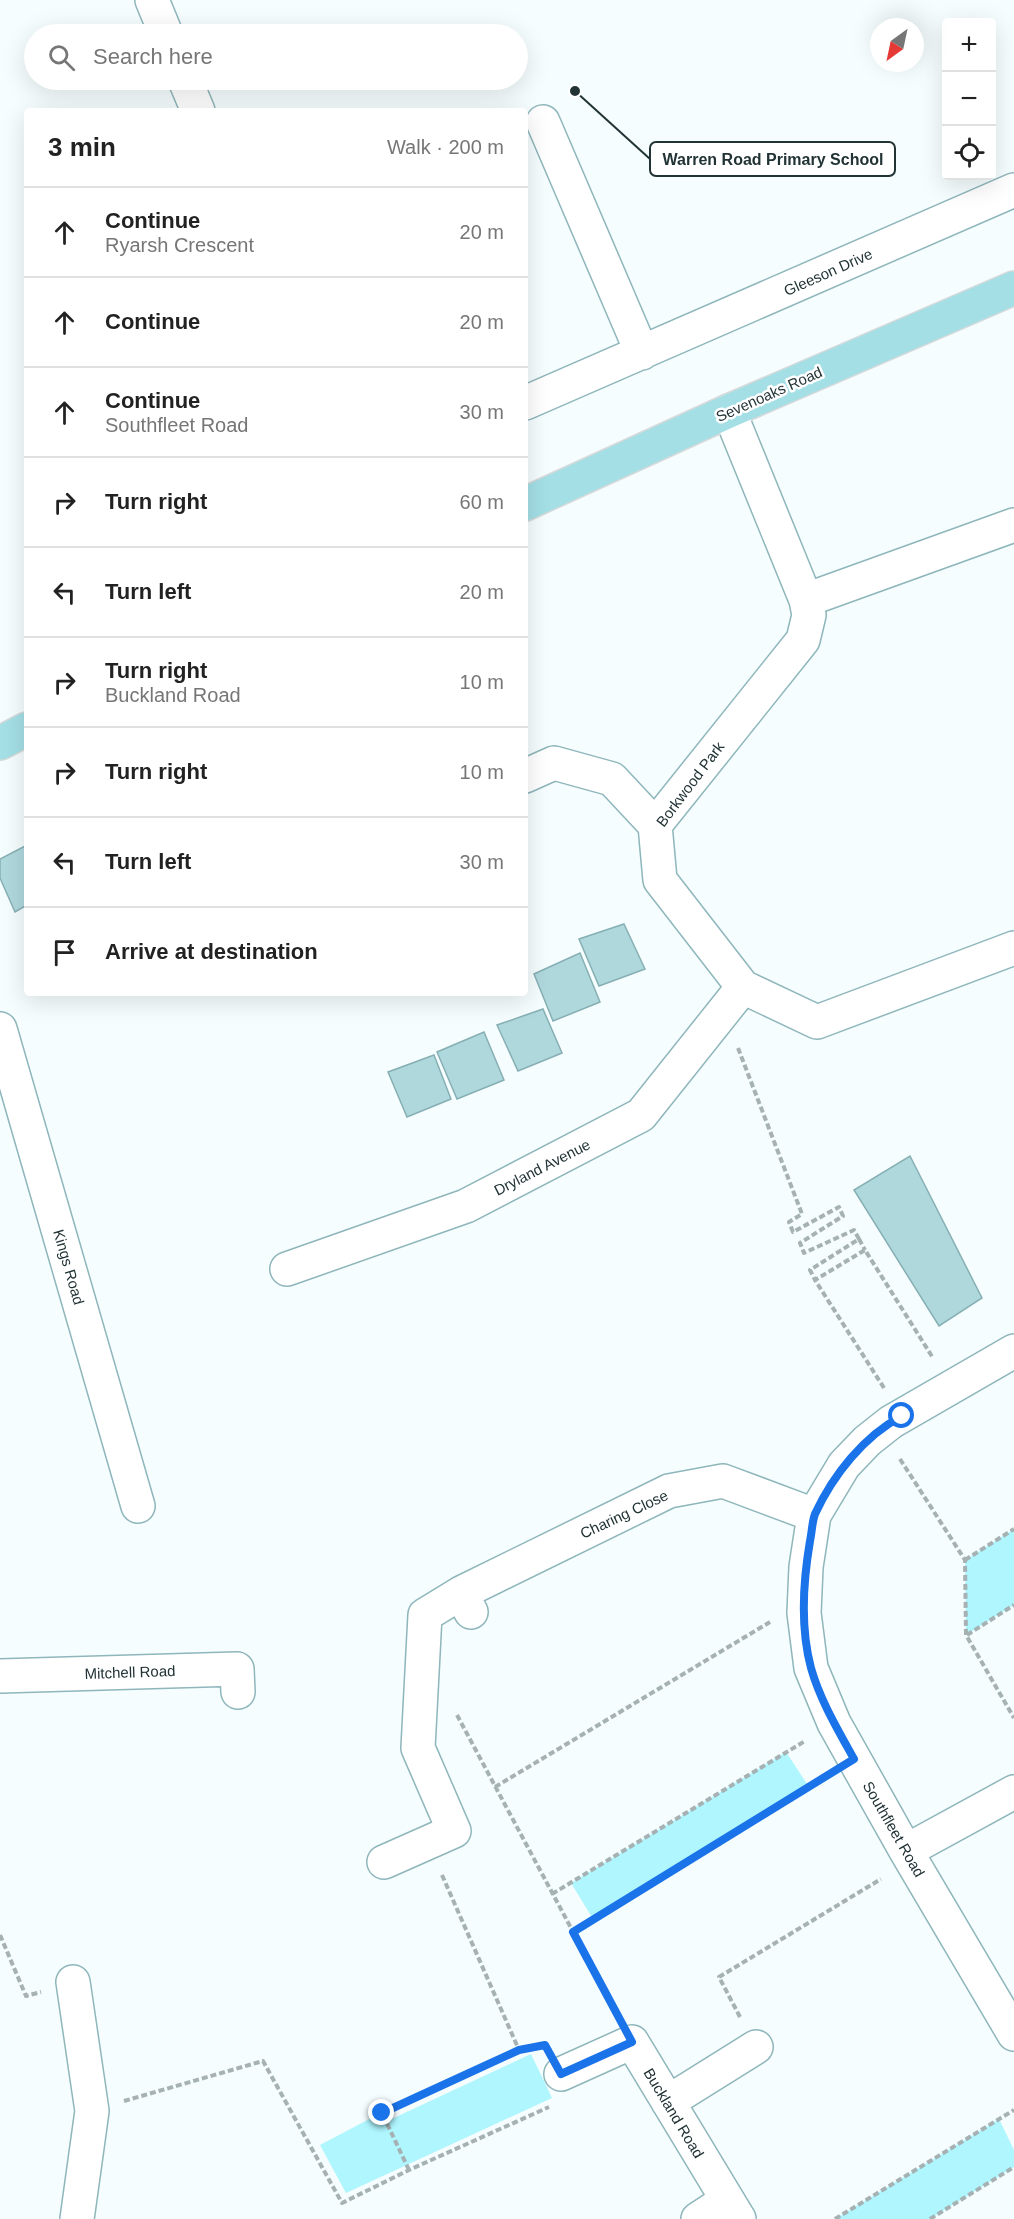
<!DOCTYPE html>
<meta charset="utf-8">
<style>
:root{--surface:#fff;--page:#f6f6f6;--text:#222;--muted:#767676;--line:#e0e0e0}
body{margin:0;font-family:Arial,sans-serif;background:var(--page);color:var(--text)}
.controls{position:absolute;right:18px;top:18px;display:grid;overflow:hidden;border-radius:6px;box-shadow:0 6px 24px #0002}
.controls button{width:54px;height:54px;display:grid;place-items:center;padding:0;border:0;border-bottom:2px solid var(--line);background:var(--surface);color:var(--text);font:30px sans-serif}
.compass{position:absolute;left:870px;top:18px;width:54px;height:54px;border-radius:50%;background:var(--surface);box-shadow:0 6px 24px #0002;rotate:213deg}
.stop{position:absolute;width:18px;height:18px;margin:-14px;border:4px solid #1a73e8;border-radius:50%;background:#fff}
.stop.end{background:#1a73e8;border-color:#fff;box-shadow:0 2px 6px #0008}
.list{margin:0;padding:0;list-style:none}
h2{display:flex;justify-content:space-between;align-items:center;height:78px;margin:0;padding:0 24px;font-size:26px}
h2 small{font-size:20px;font-weight:400;color:var(--muted)}
.list li{display:grid;grid-template-columns:39px 1fr auto;gap:18px;align-items:center;box-sizing:border-box;height:90px;padding:0 24px;border-top:2px solid var(--line)}
.list b{display:block;font-size:22px;white-space:nowrap}
.list p{margin:0;font-size:20px;white-space:nowrap;color:var(--muted)}
.list em{font-size:20px;font-style:normal;color:var(--muted)}
.icon{flex:none;width:33px;height:33px;fill:none;stroke:currentColor;stroke-width:2;stroke-linecap:round;stroke-linejoin:round}
.map{position:relative;flex:none;width:1014px;height:2219px;overflow:hidden}
.search{position:absolute;background:var(--surface);box-shadow:0 6px 24px #0002;left:24px;top:24px;width:504px;height:66px;display:flex;align-items:center;gap:15px;box-sizing:border-box;padding:0 21px;border-radius:33px;color:var(--muted);font-size:22px}
.panel{position:absolute;background:var(--surface);box-shadow:0 6px 24px #0002;left:24px;top:108px;width:504px;height:888px;border-radius:6px}
.map>svg:first-child{display:block}
</style>
<div class="map">
<svg width="1014" height="2219" viewBox="0 0 1014 2219">
<rect width="100%" height="100%" fill="#f5fdfe"/>
<!-- green -->
<path fill="#aff6ff" d="M1014,1529V1605L966,1635L965,1560Z
M786,1752L809,1787L593,1919L571,1883Z
M531,2054L552,2098L346,2193L320,2145L375,2116L381,2124Z
M999,2119L1014,2150V2167L930,2219H835Z"/>
<!-- building -->
<path fill="#afd8dd" stroke="#86afb4" stroke-width="1.5" d="M27,845V905L15,912L0,878V859Z
M624,924L645,969L599,986L579,939Z
M580,953L600,1002L553,1021L534,974Z
M543,1009L562,1053L518,1071L497,1025Z
M484,1032L504,1080L457,1099L437,1052Z
M434,1055L451,1099L407,1117L388,1072Z
M910,1156L982,1298L939,1326L854,1190Z"/>
<g fill="none" stroke-linecap="round" stroke-linejoin="round">
<defs>
<path id="minor" d="M152,0L166,34
M185,80L198,111
M543,122L642,353
M525,403L1014,190
M729,411L806,600L809,615L803,640L655,825L660,880L743,987L817,1022L1014,948
M806,600L1014,525
M525,776L554,763L612,779L655,825
M0,1029L138,1506
M287,1269L466,1206L641,1115L743,987
M1014,1351L891,1422L867,1441L844,1465L814,1515L806,1567L804,1613L811,1668L834,1723L906,1851L1014,2034
M471,1612L461,1593L669,1491L723,1481L814,1515
M0,1676L237,1669L238,1692
M906,1851L1014,1792
M384,1862L454,1831L418,1748L425,1615L461,1593
M73,1982L92,2111L77,2219
M561,2074L632,2042L739,2219
M668,2102L756,2047
M698,2219L727,2200"/>
<path id="major" d="M525,504L729,411L1014,288
M0,743L27,729"/>
</defs>
<!-- minor casing -->
<use href="#minor" stroke="#8eb6bb" stroke-width="36"/>
<!-- major casing -->
<use href="#major" stroke="#d7dadb" stroke-width="36"/>
<!-- path -->
<path stroke="#a5b1b2" stroke-width="4" stroke-dasharray="6 3" stroke-linecap="butt" d="M738,1048L802,1214L789,1222L793,1232L839,1207L843,1216L800,1243L804,1253L854,1230L859,1239L810,1270L815,1280
M859,1239L865,1250
M884,1388L815,1280L865,1250L933,1358
M900,1459L965,1560L966,1635L1014,1718
M965,1560L1014,1529
M967,1635L1014,1605
M457,1715L616,2012
M495,1787L770,1622
M442,1875L519,2050
M552,1894L805,1741
M573,1932L825,1777
M0,1935L26,1996L41,1992
M740,2017L719,1977L881,1879
M124,2101L263,2061L342,2203L409,2170L549,2107
M409,2170L382,2113L519,2050L539,2046
M835,2219L1014,2110
M930,2219L1014,2167"/>
<!-- minor -->
<use href="#minor" stroke="#fff" stroke-width="33"/>
<!-- major -->
<use href="#major" stroke="#a4dfe6" stroke-width="33"/>
</g>
<g fill="none" stroke-linecap="round" stroke-linejoin="round">
<!-- route -->
<path stroke="#1a73e8" stroke-width="8" d="M382,2113L519,2050L545,2045L561,2074L632,2042L573,1932L854,1759C838,1730 820,1700 811,1668C800,1627 803,1582 810,1541C812,1532 812,1522 815,1514C833,1475 864,1436 902,1416"/>
</g>
<g text-anchor="middle" dominant-baseline="central" stroke-width="5" stroke-linejoin="round" paint-order="stroke">
<!-- street labels -->
<g font-size="15" fill="#223335" stroke="#fff">
<text transform="translate(828 272) rotate(-24)">Gleeson Drive</text>
<text transform="translate(769 394) rotate(-24)">Sevenoaks Road</text>
<text transform="translate(690 784) rotate(-53)">Borkwood Park</text>
<text transform="translate(542 1167) rotate(-27)">Dryland Avenue</text>
<text transform="translate(69 1267) rotate(74)">Kings Road</text>
<text transform="translate(624 1514) rotate(-25)">Charing Close</text>
<text transform="translate(130 1672) rotate(-2)">Mitchell Road</text>
<text transform="translate(894 1829) rotate(60)">Southfleet Road</text>
<text transform="translate(674 2113) rotate(59)">Buckland Road</text>
</g>
</g>
<!-- callouts -->
<path fill="none" stroke="#223335" stroke-width="2" d="M575 91L650 159"/>
<circle fill="#223335" stroke="#fff" stroke-width="2" cx="575" cy="91" r="6"/>
<rect fill="#fff" stroke="#223335" stroke-width="2" x="650" y="142" width="245" height="34" rx="6"/>
<g font-size="16" text-anchor="middle" font-weight="bold" fill="#223335">
<text x="773" y="165">Warren Road Primary School</text>
</g>
</svg>
<div class="controls">
<button>+</button>
<button>−</button>
<button><svg class="icon" aria-label="locate" viewBox="0 0 24 24"><circle cx="12" cy="12" r="6"/><path d="M12 2v4M12 18v4M2 12h4M18 12h4"/></svg></button>
</div>
<svg class="compass" viewBox="-18 -18 36 36"><path d="M0-13l5 13h-10z" fill="#e53935"/><path d="M0 13l5-13h-10z" fill="#767676"/></svg>
<div class="stop" style="left:902px;top:1416px"></div>
<div class="stop end" style="left:382px;top:2113px"></div>
<div class="search"><svg class="icon" aria-label="search" viewBox="0 0 24 24"><circle cx="10" cy="10" r="6"/><path d="M15 15l6 6"/></svg>Search here</div>
<section class="panel">
<h2>3 min<small>Walk · 200 m</small></h2>
<ul class="list">
<li><svg class="icon" aria-label="ahead" viewBox="0 0 24 24"><path d="M12 20V5M6 11l6-6 6 6"/></svg><div><b>Continue</b><p>Ryarsh Crescent</p></div><em>20 m</em></li>
<li><svg class="icon" aria-label="ahead" viewBox="0 0 24 24"><path d="M12 20V5M6 11l6-6 6 6"/></svg><div><b>Continue</b></div><em>20 m</em></li>
<li><svg class="icon" aria-label="ahead" viewBox="0 0 24 24"><path d="M12 20V5M6 11l6-6 6 6"/></svg><div><b>Continue</b><p>Southfleet Road</p></div><em>30 m</em></li>
<li><svg class="icon" aria-label="right" viewBox="0 0 24 24"><path d="M7 20v-9h11M14 6l5 5-5 5"/></svg><div><b>Turn right</b></div><em>60 m</em></li>
<li><svg class="icon" aria-label="left" viewBox="0 0 24 24"><path d="M17 20v-9H6M10 6l-5 5 5 5"/></svg><div><b>Turn left</b></div><em>20 m</em></li>
<li><svg class="icon" aria-label="right" viewBox="0 0 24 24"><path d="M7 20v-9h11M14 6l5 5-5 5"/></svg><div><b>Turn right</b><p>Buckland Road</p></div><em>10 m</em></li>
<li><svg class="icon" aria-label="right" viewBox="0 0 24 24"><path d="M7 20v-9h11M14 6l5 5-5 5"/></svg><div><b>Turn right</b></div><em>10 m</em></li>
<li><svg class="icon" aria-label="left" viewBox="0 0 24 24"><path d="M17 20v-9H6M10 6l-5 5 5 5"/></svg><div><b>Turn left</b></div><em>30 m</em></li>
<li><svg class="icon" aria-label="arrive" viewBox="0 0 24 24"><path d="M6 21V4h12l-3 4 3 4H6"/></svg><div><b>Arrive at destination</b></div></li>
</ul>
</section>
</div>
